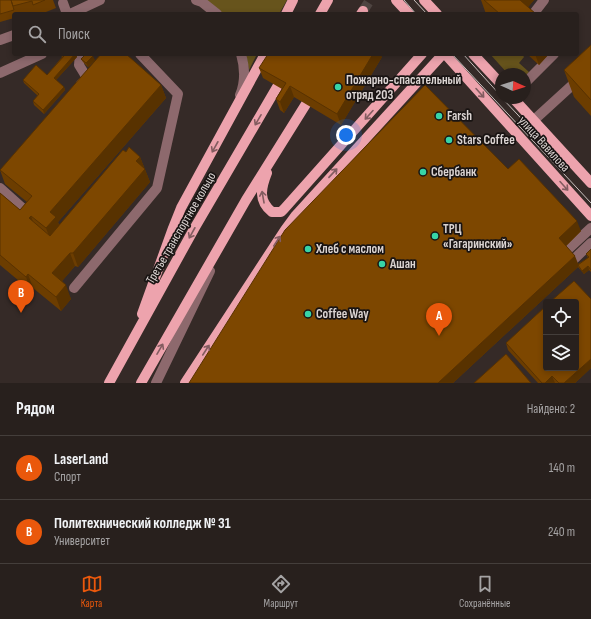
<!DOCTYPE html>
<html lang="ru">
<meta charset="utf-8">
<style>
:root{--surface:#28201d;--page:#342d2a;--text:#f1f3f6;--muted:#a5a3a4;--line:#443e3b;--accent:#ea580c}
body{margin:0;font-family:"Sofia Sans Condensed",sans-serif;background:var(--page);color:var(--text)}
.controls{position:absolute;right:12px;bottom:12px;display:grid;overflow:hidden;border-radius:4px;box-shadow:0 2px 6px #0003}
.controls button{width:36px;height:36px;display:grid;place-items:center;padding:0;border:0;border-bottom:1px solid var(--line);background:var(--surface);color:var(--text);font:20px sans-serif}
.compass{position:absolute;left:495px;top:68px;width:36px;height:36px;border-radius:50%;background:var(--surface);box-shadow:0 2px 6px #0003;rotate:93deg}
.you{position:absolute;left:346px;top:135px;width:14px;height:14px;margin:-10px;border:3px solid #fff;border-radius:50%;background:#1a73e8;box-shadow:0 0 0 6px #1a73e833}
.badge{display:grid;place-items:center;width:26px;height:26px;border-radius:50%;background:var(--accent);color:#fff;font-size:13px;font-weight:700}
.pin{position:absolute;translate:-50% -33px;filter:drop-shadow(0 1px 2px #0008)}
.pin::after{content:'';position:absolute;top:21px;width:14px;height:12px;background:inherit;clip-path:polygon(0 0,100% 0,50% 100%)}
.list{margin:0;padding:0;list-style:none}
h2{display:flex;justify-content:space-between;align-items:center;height:52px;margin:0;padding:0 16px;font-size:17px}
h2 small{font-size:13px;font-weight:400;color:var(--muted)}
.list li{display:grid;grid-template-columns:26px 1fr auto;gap:12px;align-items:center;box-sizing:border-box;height:64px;padding:0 16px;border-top:1px solid var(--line)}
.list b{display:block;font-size:15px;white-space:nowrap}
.list p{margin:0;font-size:13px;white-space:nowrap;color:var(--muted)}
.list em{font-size:13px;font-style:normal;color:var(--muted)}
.icon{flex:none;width:22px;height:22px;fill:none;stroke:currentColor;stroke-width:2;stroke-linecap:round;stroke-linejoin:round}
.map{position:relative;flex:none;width:591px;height:383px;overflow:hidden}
.search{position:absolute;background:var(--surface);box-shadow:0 2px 6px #0003;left:12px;right:12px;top:12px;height:44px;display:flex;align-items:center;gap:10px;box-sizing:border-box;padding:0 14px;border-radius:4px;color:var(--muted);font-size:15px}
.sheet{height:180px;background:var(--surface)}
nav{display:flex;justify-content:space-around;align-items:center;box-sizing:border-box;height:56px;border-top:1px solid var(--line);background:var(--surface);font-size:11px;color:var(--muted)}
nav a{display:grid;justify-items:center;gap:2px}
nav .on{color:var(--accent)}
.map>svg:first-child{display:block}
</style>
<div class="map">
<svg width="591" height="383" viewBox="0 0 591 383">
<rect width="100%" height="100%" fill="#352a27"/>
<!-- green -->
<path fill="#67541c" d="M204,0H287L279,14H222Z
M246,54H257L249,70Z
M490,54H522L524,57L519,63L529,72L525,76V74H508Z"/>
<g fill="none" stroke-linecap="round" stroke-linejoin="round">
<!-- major-tunnel -->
<path stroke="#4e4441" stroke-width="10" stroke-dasharray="10 5" stroke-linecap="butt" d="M363,11L370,0"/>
<!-- minor -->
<path stroke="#8d696d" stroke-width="10" d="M196,0L202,2L217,14
M63,3L67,14
M70,14L100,0
M535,14L534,13L544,0
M0,40L14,35
M80,54L79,65L87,78L81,84
M0,73L42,54
M525,83L554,54
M240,95C246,81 245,68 241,54
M534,120L591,68
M0,188L29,214
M565,252L591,228
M573,260L591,243
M74,288L157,188L178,94L140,54
M156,383L210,271"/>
<!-- major -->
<path stroke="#eda3ad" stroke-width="10" d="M396,0L409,14
M424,0L437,14
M286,14L293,0
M320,14L328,0
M361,14L363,11
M445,54L591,216
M473,54L501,84
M513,98L591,183
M267,173C261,188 258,201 272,212H281L284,209L422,54
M142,314L173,228L181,208L265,54
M109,383L194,229L277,87
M141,383L246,200L306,104
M185,383L285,230L296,215L443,54"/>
<!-- tram -->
<path stroke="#c9c2c0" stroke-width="1" d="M404,0L416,14
M414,0L427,14
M452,54L591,203
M463,54L501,96
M502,98L563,163"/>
</g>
<!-- wall -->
<path fill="#6c3d00" d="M0,0H53L56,8L41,14H37L36,12L27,14H14V18L0,22Z
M481,0H534L528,7L536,14H486Z
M591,45V116L574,97L564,70Z
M60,54H76L77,57L56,80L64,87L65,90L44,114L34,105L33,101L38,96L24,83L23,80L47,75L62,57Z
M527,54H549L539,65Z
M382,57L341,125L294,97L284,113L280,110L276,99L282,89L263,78L259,68Z
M81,59L95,60L88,67L83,62Z
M161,85L166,98L58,222L59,225L126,152L140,157L150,182L78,267L75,266L62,281L71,299L61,311L33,288L31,291L0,265V193L20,210L27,202L5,184L0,170Z
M508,169L581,231L566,246L578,264L588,258L586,254L591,249V272L589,270L584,274L578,267L453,383H189Z
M591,299V368L575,383H538L508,350L506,343Z"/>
<!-- shaded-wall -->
<path fill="#583200" d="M514,0H534L522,14Z
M75,54H76L77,57L55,81L54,78Z
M373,54H381L382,57L341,125L337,114Z
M535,54H549L539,65Z
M93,56L95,60L88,67L86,63Z
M528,81L530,85L525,90V85Z
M161,85L166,98L58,222L61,231L51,242L46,228L50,212Z
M290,86L294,97L284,113L280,102Z
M64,87L65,90L44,114L43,110Z
M140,157L150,182L78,267L73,253L136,161Z
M31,216L36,230L29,218Z
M577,221L581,231L563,249L559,238Z
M70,253L75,266L57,287L52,273Z
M575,256L579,266L578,265V267L453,383H438Z
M588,266L589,270L584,274L582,271Z
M28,274L33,288L31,291L26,277Z
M66,285L71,299L61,311L56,297Z
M591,359V368L575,383H564Z
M552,376L555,383H545Z"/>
<!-- building -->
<path fill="#7d4700" stroke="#583200" d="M0,0H11L14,10L0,14Z
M11,0H45L33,5L32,1L13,6Z
M484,0H520L536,14H500Z
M591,45V100L564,70Z
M62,54H75L54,78L64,87L43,110L33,101L39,94L23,80L36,65L47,75L64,56Z
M86,54H91L93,56L86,63L81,59Z
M101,54H126L161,85L50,212L56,217L46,228L31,216L29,218L50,236L123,150L126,152L129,147L140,157L136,161L145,169L73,253H70L52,273L66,285L56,297L28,274L26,277L0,255V193L20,210L32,196L0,170Z
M268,54H373L337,114L290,86L280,102L276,99L286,83L259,68Z
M526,79L528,81L525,85V80Z
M425,85L508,169L519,159L577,221L559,238L575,256L438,383H189L285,230Z
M591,249V270L588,266L582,271L578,265L589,257L586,254Z
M574,281L591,299V359L564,383H559L552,376L545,383H542L506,343L546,306V368H576V302H550Z
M506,354L531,383H474Z"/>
<!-- one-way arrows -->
<defs><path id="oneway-shaft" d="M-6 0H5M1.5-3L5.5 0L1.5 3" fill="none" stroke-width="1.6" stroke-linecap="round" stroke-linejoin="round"/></defs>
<g stroke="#835c60">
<use href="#oneway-shaft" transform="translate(480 93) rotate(48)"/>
<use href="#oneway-shaft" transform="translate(369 115) rotate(132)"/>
<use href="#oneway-shaft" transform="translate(258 120) rotate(120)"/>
<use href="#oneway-shaft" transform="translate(215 147) rotate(119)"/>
<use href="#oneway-shaft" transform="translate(333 173) rotate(-47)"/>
<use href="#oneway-shaft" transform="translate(564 186) rotate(48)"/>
<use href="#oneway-shaft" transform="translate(263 197) rotate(-100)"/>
<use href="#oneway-shaft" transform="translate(192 233) rotate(119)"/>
<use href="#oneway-shaft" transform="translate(277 241) rotate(-57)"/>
<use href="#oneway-shaft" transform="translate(160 349) rotate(-60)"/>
<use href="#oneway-shaft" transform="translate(206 350) rotate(-57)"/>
</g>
<!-- markers -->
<g fill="#37d4a6" stroke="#191413" stroke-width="1.5">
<circle cx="338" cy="87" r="4"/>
<circle cx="439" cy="116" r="4"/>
<circle cx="449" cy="140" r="4"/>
<circle cx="423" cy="172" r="4"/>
<circle cx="435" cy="236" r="4"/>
<circle cx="308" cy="249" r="4"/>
<circle cx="382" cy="264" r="4"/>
<circle cx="308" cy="314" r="4"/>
</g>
<g text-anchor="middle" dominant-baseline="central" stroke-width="3.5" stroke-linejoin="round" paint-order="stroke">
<!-- poi labels -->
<g font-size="13" font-weight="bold" fill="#dbd4d2" stroke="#191413" text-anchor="start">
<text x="346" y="80">Пожарно-спасательный<tspan x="346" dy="15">отряд 203</tspan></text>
<text x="447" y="116">Farsh</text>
<text x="457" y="140">Stars Coffee</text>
<text x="431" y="172">Сбербанк</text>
<text x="443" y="229">ТРЦ<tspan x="443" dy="15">«Гагаринский»</tspan></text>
<text x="316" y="249">Хлеб с маслом</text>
<text x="390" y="264">Ашан</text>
<text x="316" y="314">Coffee Way</text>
</g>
<!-- street labels -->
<g font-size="13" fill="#dbd4d2" stroke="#191413">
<text transform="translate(544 144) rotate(48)">улица Вавилова</text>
<text transform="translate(181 228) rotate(-60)">Третье транспортное кольцо</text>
</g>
</g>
</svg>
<div class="controls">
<button><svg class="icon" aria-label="locate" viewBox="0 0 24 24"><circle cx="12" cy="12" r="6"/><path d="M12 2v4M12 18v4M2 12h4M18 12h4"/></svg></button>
<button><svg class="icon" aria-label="layers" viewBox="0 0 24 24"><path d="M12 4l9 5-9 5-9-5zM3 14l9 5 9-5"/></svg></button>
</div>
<svg class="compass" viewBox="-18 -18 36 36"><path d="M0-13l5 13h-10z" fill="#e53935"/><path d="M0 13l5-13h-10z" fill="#a5a3a4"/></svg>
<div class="you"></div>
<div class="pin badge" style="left:439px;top:336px">A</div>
<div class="pin badge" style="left:21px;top:313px">B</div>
<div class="search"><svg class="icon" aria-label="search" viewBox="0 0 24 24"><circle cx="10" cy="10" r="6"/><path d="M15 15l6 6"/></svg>Поиск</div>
</div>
<section class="sheet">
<h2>Рядом<small>Найдено: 2</small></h2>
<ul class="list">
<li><span class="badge">A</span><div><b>LaserLand</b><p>Спорт</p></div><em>140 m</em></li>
<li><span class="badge">B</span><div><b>Политехнический колледж № 31</b><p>Университет</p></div><em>240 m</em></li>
</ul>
</section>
<nav>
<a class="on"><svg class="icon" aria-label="map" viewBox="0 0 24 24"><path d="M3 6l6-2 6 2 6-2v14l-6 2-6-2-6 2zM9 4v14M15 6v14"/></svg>Карта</a>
<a><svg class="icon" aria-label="directions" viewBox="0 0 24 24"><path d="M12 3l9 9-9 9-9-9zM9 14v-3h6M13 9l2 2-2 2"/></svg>Маршрут</a>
<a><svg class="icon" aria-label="saved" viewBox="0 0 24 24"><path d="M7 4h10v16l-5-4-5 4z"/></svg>Сохранённые</a>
</nav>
